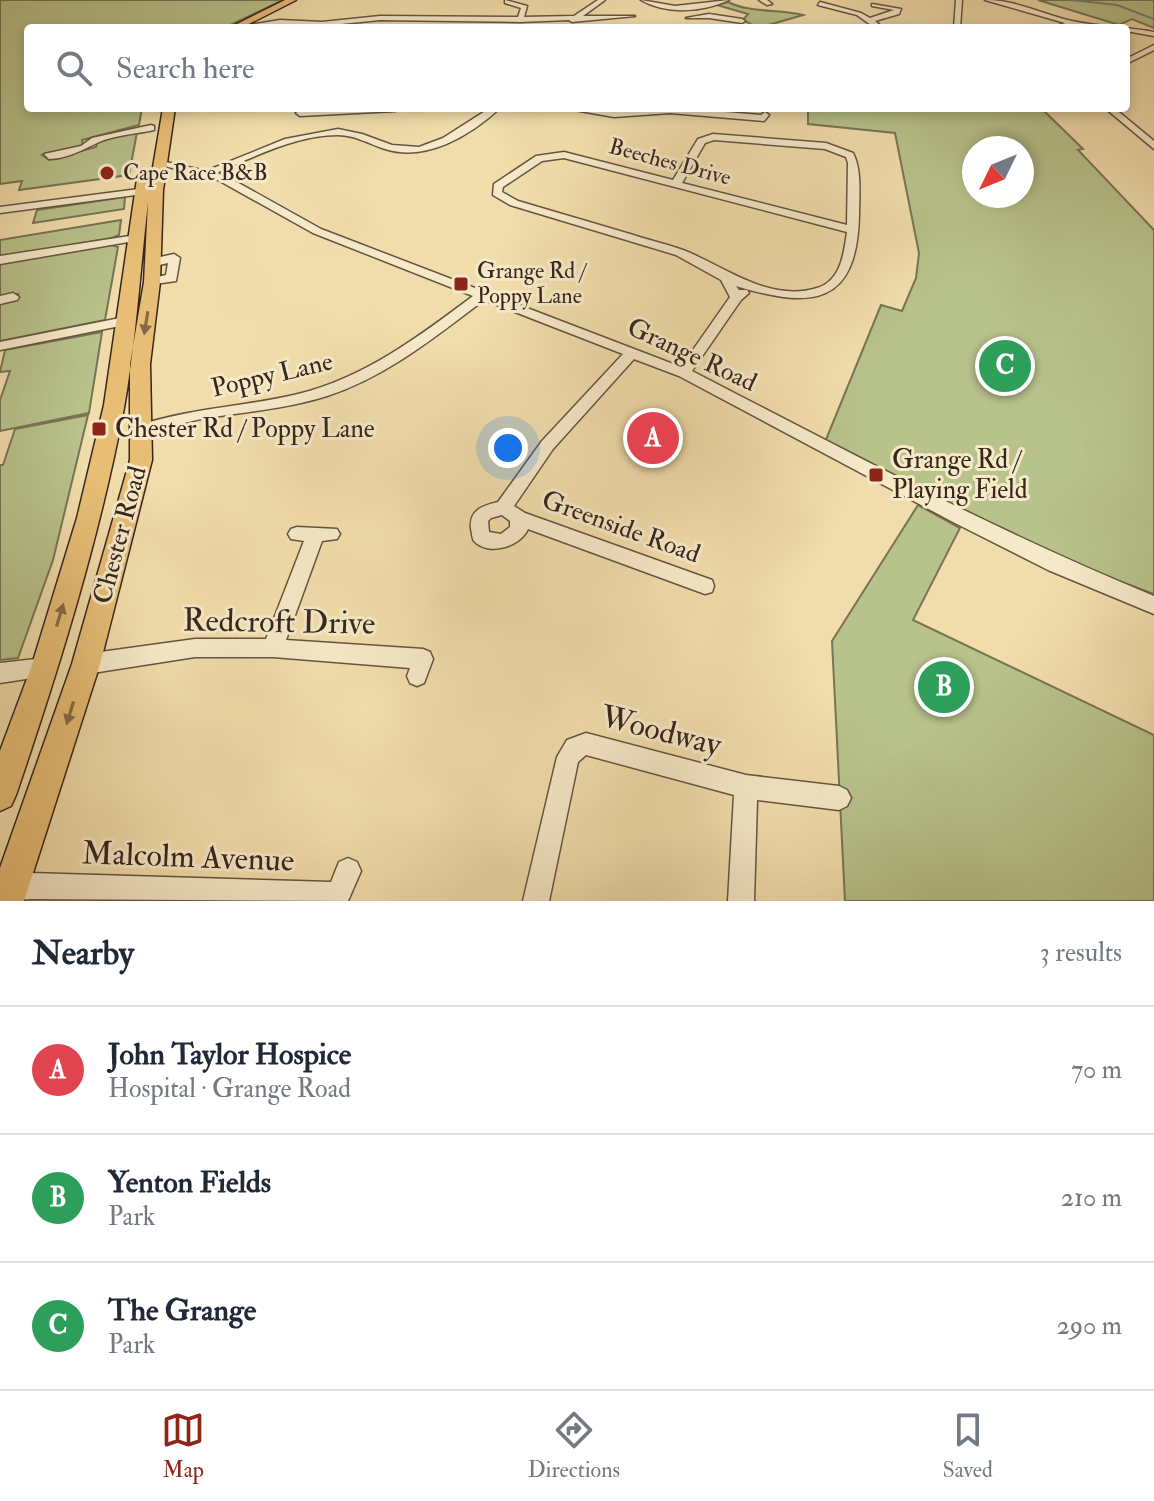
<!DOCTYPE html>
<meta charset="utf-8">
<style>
:root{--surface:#fff;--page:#f6f6f7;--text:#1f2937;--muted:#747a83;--line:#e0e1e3;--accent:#8f2418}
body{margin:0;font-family:"IM FELL Double Pica",serif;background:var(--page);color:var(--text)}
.compass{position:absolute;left:962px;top:136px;width:72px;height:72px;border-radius:50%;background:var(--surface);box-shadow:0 4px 12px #0003;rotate:227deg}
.you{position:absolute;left:508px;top:448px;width:28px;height:28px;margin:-20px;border:6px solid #fff;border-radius:50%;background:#1a73e8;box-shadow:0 0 0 12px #1a73e833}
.badge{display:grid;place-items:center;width:52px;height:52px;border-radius:50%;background:var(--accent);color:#fff;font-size:26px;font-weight:700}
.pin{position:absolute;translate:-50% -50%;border:4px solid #fff;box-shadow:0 2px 8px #0006}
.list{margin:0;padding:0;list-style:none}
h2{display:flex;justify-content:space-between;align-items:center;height:104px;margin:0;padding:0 32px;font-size:34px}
h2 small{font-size:26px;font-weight:400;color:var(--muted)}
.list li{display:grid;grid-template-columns:52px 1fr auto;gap:24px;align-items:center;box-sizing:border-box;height:128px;padding:0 32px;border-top:2px solid var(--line)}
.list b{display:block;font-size:30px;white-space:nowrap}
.list p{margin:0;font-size:26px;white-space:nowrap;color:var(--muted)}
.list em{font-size:26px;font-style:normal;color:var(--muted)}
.icon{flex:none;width:44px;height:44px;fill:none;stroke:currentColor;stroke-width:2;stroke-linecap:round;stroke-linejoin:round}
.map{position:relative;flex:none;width:1154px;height:901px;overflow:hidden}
.search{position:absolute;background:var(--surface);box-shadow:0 4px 12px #0003;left:24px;right:24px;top:24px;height:88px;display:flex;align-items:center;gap:20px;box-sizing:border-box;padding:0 28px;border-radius:8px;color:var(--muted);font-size:30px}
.sheet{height:488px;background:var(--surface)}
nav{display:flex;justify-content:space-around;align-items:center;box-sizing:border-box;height:112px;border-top:2px solid var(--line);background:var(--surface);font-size:22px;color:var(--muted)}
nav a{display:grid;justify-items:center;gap:4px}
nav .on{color:var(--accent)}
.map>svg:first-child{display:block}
</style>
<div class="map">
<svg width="1154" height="901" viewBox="0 0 1154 901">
<rect width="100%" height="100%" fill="#f1ddab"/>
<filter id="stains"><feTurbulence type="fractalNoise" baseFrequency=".0025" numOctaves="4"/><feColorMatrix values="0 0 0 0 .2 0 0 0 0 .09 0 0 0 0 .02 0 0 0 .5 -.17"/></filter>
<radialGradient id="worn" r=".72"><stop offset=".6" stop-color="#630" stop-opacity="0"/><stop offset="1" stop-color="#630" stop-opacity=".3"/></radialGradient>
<!-- green -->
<path fill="#b8c28b" stroke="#787454" stroke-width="2" fill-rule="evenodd" d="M0,0H283L224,28H28V108H142L139,125L82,140L83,146C69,150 56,151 42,155L49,160L96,147L98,141L137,132L129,175L19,190L22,181L0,184Z
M1038,0H1154V28L1132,19L1119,25Z
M728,2C750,13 778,9 803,15L758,28L743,20L748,14L717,5Z
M808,108H1041L1083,149L1078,150L1154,230V594L1063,560L825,442L881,305L902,311L916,278L919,253L895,133L808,124ZM974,148H1022V196H974Z
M125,197L124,209L33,223L37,210Z
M121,220L119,235L112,238L0,257V240Z
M111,245L118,247L105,320L0,341V301L16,298L18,294L0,296V263Z
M102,332L89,413L0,431V400L10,371L0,372L5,350Z
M88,415L53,560L18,658L0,660V465H3L15,429Z
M918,505L960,528L913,620L1154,735V901H845L832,641Z"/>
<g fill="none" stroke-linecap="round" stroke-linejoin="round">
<!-- stream -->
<path stroke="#777e79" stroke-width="2" d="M1072,0L1117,5L1154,19"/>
<defs>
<path id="minor" d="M505,0L527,6L524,17L574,16L598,0H605L583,16H635L572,22L569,20L520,22L380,20L322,26L249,25L280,20L322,22L380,16L518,17L521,8L505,3Z
M641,0L675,6L729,0C703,12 667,15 641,0Z
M759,0H767L772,4L767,5Z
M956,0H962L960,28H954Z
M985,0C1016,0 1042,14 1072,21C1099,27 1127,27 1154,32V36L1126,31V28L1072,25L1053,28L1065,23Z
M820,2L861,13L870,18L894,10L872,6V4L901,9L899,14L875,21L883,28H875L857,15L818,5Z
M709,14L742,19L745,21L742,23L709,18H686Z
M1154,45V50L1126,64V59Z
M346,108H399L395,111L300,116L296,113L300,110Z
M490,108H500C470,136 426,162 385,149C369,144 355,135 338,135C296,135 254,157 216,173L226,176L321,229L681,367L730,297L721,280L676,255L510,205L493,195L494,184L536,156L564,152L673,180L698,139L713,134L826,143L853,153C862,170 859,195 859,215C857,306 812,309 736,286L739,290H747L749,293L741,300L692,371C845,450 995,531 1154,596V614L1048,570L953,522L679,376L634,359L553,449L514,506L525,513L712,580L714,586L712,592L705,594L528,529C521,546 489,557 474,541C472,538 472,532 471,529C469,510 482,506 498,502L542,441L623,354L484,300C435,337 386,377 327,396C286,409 244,412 201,419C181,423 162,430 142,436L137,434L134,430L137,426C189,408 244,407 298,394C364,378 420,336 473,296L313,233L218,180L157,164V160L206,171L285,139L338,129L362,134L392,145L419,147L443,138ZM714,140L825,149L846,157L848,163L847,225L682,183L705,143ZM564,158L847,232C844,253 841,281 817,288C769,303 724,266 683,250C666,244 648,240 630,234C593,223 555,212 518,201L502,192L503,187L542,161ZM502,515L510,521V527L501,534L489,532L488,521L491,518Z
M563,108L614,111L677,108L761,115L765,112L769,115L764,121L670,113L614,117Z
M1105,108H1114L1154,141V149Z
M151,125L154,126V130C137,134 113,135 97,143C82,150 66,159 49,159L44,154L81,146L92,138Z
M154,187L159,190L158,192L0,213V207Z
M136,235L140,236V240L0,264V256Z
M174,254L180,258L176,281L148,285V279L166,275L168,263L155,266L149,262L151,259Z
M13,293L19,297L17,300L0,304V296Z
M125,317L132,321L130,324L0,350V342Z
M297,527L337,529L340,534L337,539L322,541L286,640L423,649L430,652L433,659L424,683L417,686L410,683L407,676L410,668L273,657H195L86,674L79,671L76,664L79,657L86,654L195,639H266L304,541L291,539L288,534L291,529Z
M45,658L52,661L55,668L52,675L0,683V663Z
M586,733L746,775L839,786L847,790L851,798L847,806L839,810L757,800L754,901H728L734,795L586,755L578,762L549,901H523L557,757L567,740Z
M348,858L357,862L361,871L348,901L30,899L8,901L0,896L1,880L30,873L331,882L339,862Z"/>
<path id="highway" d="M285,0H296L241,28H229Z
M163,108H175L163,190L160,282L150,364L152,460L100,664L24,901H0V868L72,664L130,460V364L144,282L148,202C140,271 136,341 124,408C99,540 59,668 16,795L11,806L0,811V751L31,668L77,518L104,405L137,179L144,175L151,179Z"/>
</defs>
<!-- minor casing -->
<use href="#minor" stroke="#665441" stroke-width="3"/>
<!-- highway casing -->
<use href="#highway" stroke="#37261e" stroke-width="3"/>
<!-- minor -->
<use href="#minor" fill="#f6e9c8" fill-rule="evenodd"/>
<!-- highway -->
<use href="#highway" fill="#e8be76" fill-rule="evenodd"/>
</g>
<!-- one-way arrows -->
<defs><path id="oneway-solid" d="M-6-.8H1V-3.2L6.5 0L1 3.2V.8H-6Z" transform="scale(2)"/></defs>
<g fill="#876a46">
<use href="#oneway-solid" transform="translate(146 323) rotate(99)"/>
<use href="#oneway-solid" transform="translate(60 615) rotate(-73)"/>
<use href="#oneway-solid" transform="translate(70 713) rotate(107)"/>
</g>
<!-- markers -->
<g fill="#8f2418" stroke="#f6e9c8" stroke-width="3">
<circle cx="107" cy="173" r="8"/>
<rect x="453" y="276" width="16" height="16" rx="4"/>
<rect x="91" y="421" width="16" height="16" rx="4"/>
<rect x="868" y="467" width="16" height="16" rx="4"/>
</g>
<g text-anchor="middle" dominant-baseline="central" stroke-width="6" stroke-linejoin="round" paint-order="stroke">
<!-- far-street labels -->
<g font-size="22" fill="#37261e" stroke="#f6e9c8">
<text transform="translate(670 162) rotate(15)">Beeches Drive</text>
</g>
<!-- far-poi labels -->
<g font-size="22" fill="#37261e" stroke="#f6e9c8" text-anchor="start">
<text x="123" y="173">Cape Race B&amp;B</text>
<text x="477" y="271">Grange Rd /<tspan x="477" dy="25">Poppy Lane</tspan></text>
</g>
<!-- street labels -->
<g font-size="26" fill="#37261e" stroke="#f6e9c8">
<text transform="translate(692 355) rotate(25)">Grange Road</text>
<text transform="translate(272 375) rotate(-13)">Poppy Lane</text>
<text transform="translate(621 527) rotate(20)">Greenside Road</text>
<text transform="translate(120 535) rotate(-75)">Chester Road</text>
</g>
<!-- poi labels -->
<g font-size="26" fill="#37261e" stroke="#f6e9c8" text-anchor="start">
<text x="115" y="429">Chester Rd / Poppy Lane</text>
<text x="892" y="460">Grange Rd /<tspan x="892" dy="30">Playing Field</tspan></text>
</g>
<!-- near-street labels -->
<g font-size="32" fill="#37261e" stroke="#f6e9c8">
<text transform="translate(279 622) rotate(1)">Redcroft Drive</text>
<text transform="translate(661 731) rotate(14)">Woodway</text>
<text transform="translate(188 857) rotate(2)">Malcolm Avenue</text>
</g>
</g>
<rect width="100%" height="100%" filter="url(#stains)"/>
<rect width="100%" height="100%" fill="url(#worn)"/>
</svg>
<svg class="compass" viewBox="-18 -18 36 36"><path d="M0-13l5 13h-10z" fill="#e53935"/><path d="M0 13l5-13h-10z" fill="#747a83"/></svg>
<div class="you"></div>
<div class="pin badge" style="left:653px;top:438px;background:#e0444e">A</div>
<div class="pin badge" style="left:944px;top:687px;background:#2e9e5b">B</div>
<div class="pin badge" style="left:1005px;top:366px;background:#2e9e5b">C</div>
<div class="search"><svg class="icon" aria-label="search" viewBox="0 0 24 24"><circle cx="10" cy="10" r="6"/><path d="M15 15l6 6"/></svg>Search here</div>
</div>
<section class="sheet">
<h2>Nearby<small>3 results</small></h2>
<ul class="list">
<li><span class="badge" style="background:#e0444e">A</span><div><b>John Taylor Hospice</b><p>Hospital · Grange Road</p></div><em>70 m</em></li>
<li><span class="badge" style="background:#2e9e5b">B</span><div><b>Yenton Fields</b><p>Park</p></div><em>210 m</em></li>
<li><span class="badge" style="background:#2e9e5b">C</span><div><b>The Grange</b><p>Park</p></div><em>290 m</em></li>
</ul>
</section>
<nav>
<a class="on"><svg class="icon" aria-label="map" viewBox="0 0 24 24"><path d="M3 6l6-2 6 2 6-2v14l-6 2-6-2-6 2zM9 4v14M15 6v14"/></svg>Map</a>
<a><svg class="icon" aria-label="directions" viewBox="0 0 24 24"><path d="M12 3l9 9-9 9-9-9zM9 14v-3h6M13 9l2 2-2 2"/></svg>Directions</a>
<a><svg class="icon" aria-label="saved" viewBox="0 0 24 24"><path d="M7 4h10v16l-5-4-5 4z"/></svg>Saved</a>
</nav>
